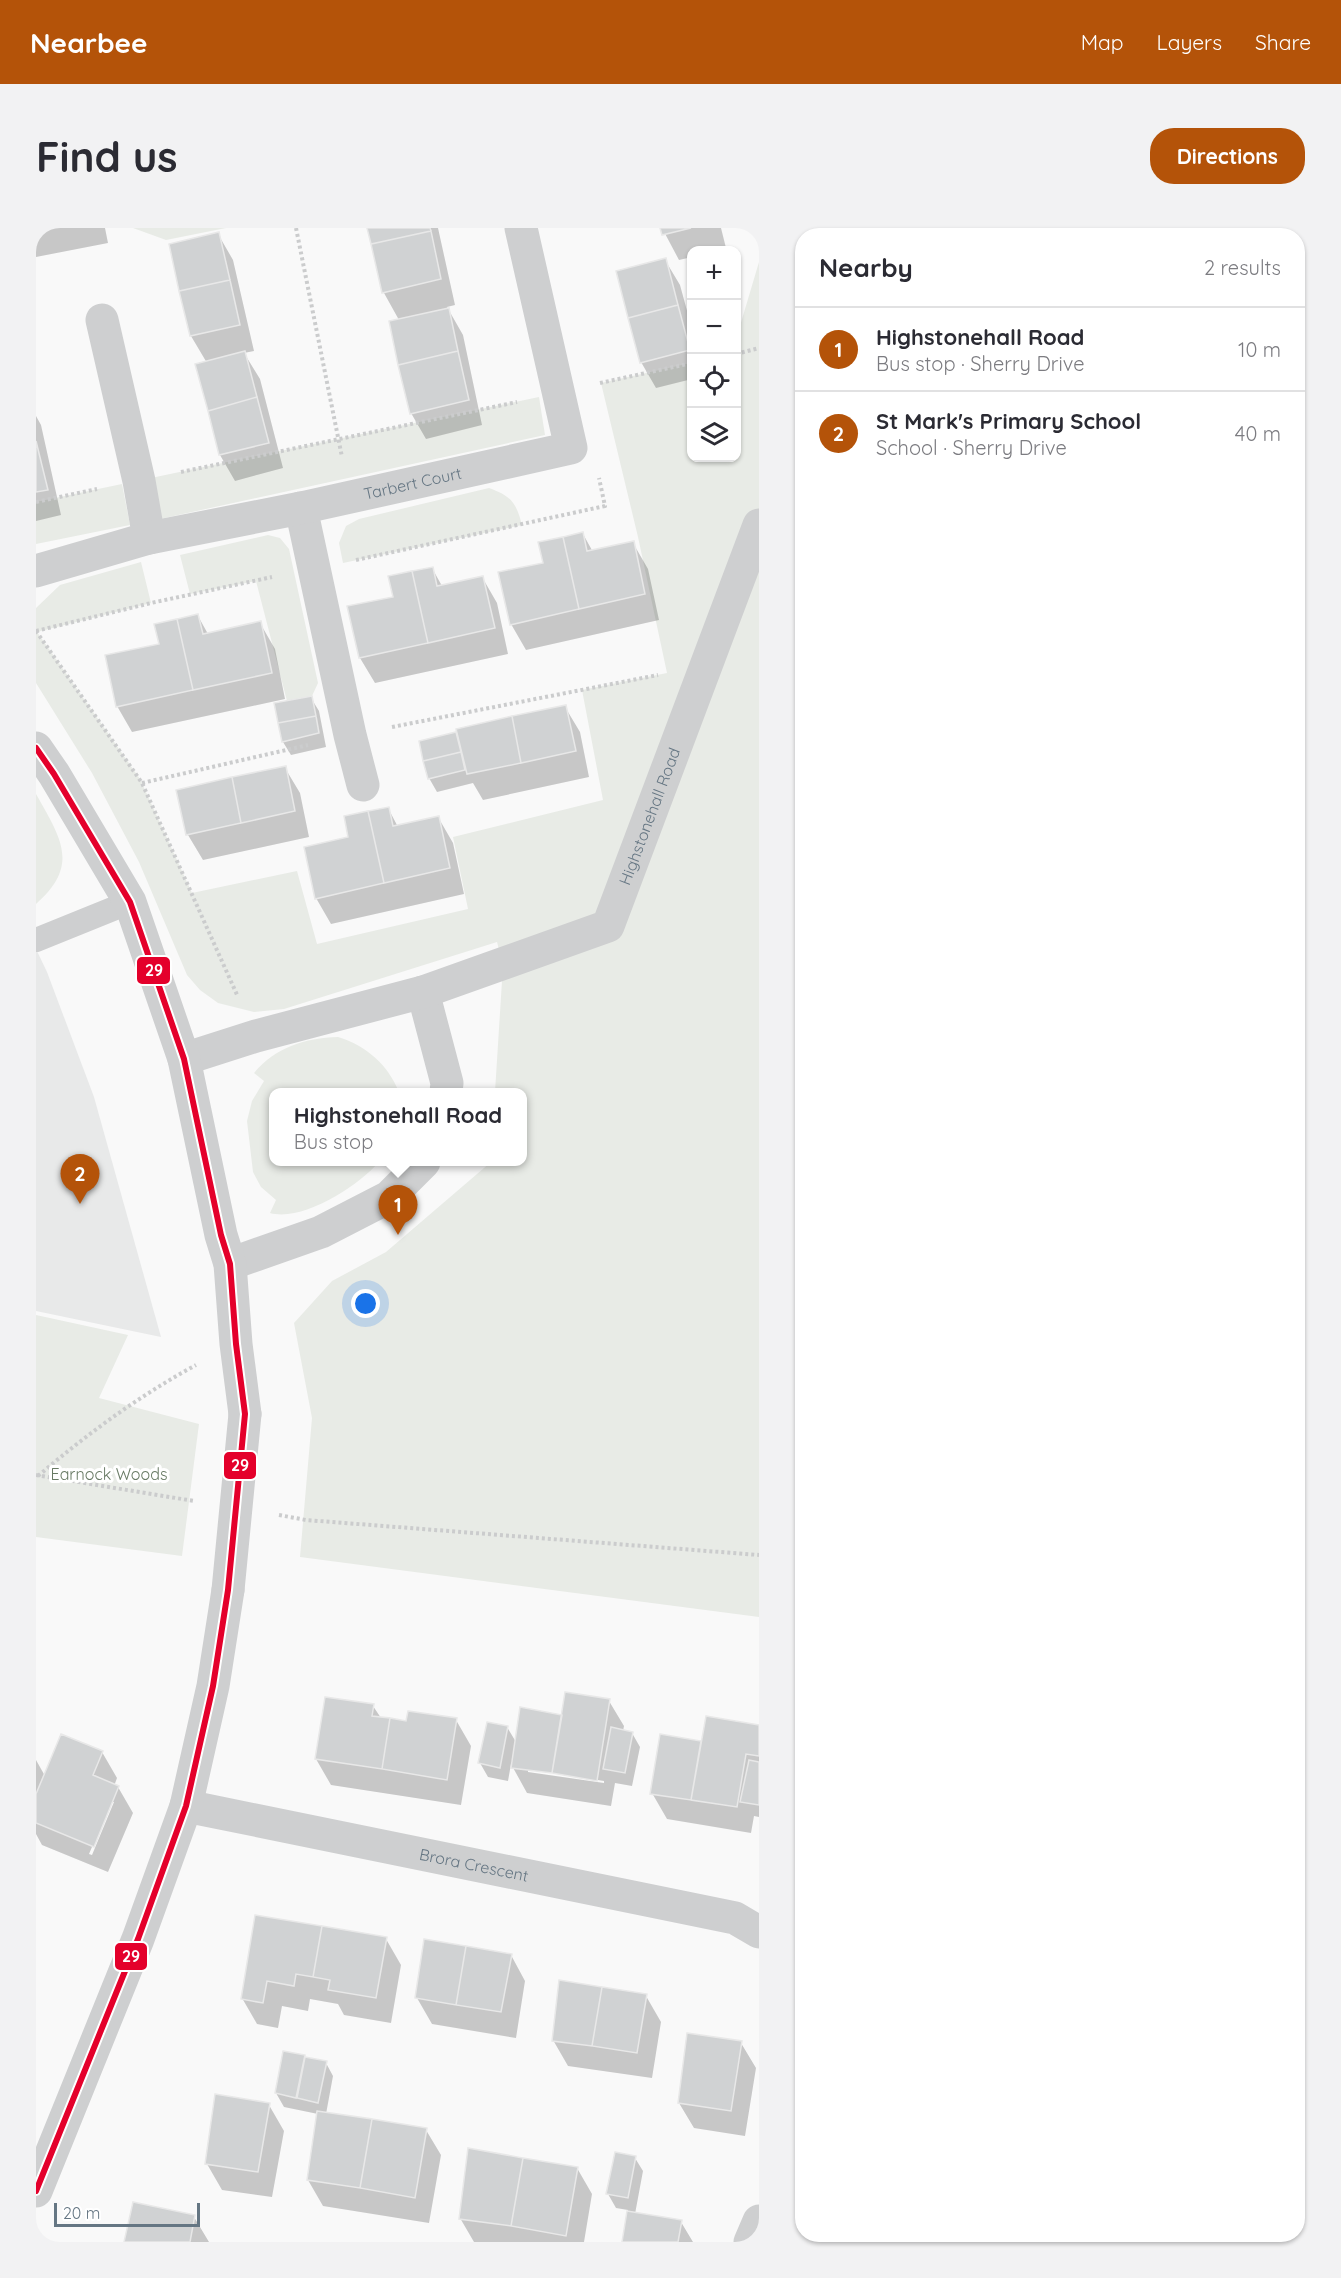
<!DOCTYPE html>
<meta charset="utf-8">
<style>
:root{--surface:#fff;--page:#f2f2f3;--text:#2b2b33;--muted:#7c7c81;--line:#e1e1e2;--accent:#b45309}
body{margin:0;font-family:Quicksand,sans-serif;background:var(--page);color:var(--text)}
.controls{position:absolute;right:18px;top:18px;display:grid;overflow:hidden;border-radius:12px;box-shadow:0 2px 4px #0004}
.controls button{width:54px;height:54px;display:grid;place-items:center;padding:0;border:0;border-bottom:2px solid var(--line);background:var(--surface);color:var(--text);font:30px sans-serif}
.scale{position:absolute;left:18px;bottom:15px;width:146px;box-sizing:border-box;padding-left:6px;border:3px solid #657683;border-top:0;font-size:16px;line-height:21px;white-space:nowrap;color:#657683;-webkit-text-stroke:4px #fff;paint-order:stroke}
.you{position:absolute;left:330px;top:1076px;width:21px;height:21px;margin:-15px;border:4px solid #fff;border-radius:50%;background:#1a73e8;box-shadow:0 0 0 9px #1a73e833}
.badge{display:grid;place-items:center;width:39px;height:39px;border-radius:50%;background:var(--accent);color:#fff;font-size:20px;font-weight:700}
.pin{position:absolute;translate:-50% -50px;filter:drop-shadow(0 2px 3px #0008)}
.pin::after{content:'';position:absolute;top:32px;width:21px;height:18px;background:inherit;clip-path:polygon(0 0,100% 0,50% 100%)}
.popup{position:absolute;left:233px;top:860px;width:258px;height:78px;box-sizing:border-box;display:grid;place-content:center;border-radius:12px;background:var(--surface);filter:drop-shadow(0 2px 4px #0005);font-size:20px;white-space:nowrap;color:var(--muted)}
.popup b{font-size:22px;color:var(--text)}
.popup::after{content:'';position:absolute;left:50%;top:100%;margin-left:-12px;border:12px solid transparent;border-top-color:var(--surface)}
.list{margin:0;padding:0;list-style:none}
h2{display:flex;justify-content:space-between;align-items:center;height:78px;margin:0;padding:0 24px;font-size:26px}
h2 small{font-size:20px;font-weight:400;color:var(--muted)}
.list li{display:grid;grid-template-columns:39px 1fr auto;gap:18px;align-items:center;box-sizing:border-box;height:84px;padding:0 24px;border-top:2px solid var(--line)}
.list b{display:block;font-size:22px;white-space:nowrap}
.list p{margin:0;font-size:20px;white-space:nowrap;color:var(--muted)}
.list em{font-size:20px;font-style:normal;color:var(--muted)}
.icon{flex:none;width:33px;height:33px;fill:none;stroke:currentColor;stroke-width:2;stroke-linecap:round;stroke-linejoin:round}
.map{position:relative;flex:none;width:723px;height:2014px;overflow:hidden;border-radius:24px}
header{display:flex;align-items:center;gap:36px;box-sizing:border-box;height:84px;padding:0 30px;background:var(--accent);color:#fff}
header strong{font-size:28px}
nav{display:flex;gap:33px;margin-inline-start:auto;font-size:21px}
.intro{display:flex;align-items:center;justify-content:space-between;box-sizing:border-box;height:144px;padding:0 36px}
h1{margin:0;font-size:42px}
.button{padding:15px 27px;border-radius:24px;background:var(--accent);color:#fff;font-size:21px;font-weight:700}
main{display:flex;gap:36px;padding:0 36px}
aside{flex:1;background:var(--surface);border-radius:24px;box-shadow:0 2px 4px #0004}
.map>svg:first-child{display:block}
</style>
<header>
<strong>Nearbee</strong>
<nav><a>Map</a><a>Layers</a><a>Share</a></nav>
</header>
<div class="intro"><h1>Find us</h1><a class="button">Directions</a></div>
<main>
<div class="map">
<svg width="723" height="2014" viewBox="0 0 723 2014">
<rect width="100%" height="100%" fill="#f9f9f9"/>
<!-- built -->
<path fill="#e8e9e9" d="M0,721L11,744L58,869L125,1109L0,1083Z"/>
<!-- green -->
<path fill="#e8ebe6" d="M97,0H190L130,12Z
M723,34V1389L264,1329L276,1190L258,1095L296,1053L350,1024L455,934H487V864H459L467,737L461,714L248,781L218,784L182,775L164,762L151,747L103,634L56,545L0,455V380L24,357L105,334L115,375L1,404L104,551L156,665L261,643L281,716L432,681L417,609L567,572L546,462L631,445L602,309L565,155L655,135L656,230H700L701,108Z
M503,169L509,207L124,291L115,250Z
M86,256L94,297L0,316V274Z
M453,260C475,268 480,274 486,297L307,335L303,315L310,298L323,291Z
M232,307L244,310L253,321L282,455L276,468L251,473L220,353L154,366L144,327Z
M0,566C24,609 45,637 0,676Z
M302,809C331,818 352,837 363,864H238V934H343C322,958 267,994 234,985L240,972L225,959L217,944L211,893L216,873L228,853L218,845C240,819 269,810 302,809Z
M0,1087L92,1107L63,1170L163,1196L146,1328L0,1309Z"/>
<!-- shadow -->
<path fill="#0003" fill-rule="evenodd" d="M0,0H69L72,15L0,29Z
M333,0H402L419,77L411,79L427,107L446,197L390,211L375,185L363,92L348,65Z
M626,0H685L690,20L681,22H656V29L643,32Z
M182,6L197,32L218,123L208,125L224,151L247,240L199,253L184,227L161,137L171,135L155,108Z
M629,32L644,57L656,101V151L620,160L605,134Z
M0,188L5,197L25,287L0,293Z
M547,306L557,324L597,315L612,341L623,392L490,422L475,396L509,336Z
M396,340L406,358L446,349L461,375L472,426L339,455L324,430L358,370Z
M162,388L172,406L224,395L239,421L249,471L96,504L81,478L124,418Z
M275,470L283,483L290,519L255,527L247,514L240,477Z
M529,479L544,504L553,549L447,572L437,555L401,564L393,550L419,506L424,513Z
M249,540L264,565L273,609L167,632L152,607L142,563Z
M352,580L362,599L402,589L417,615L428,666L295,696L280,670L314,610Z
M573,1473L588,1498L587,1503L596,1505L604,1519L596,1558L579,1555L575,1578L491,1565L475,1536L472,1553L452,1549L444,1535L471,1499L480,1514L527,1489ZM492,1541L568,1553V1555L492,1544Z
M337,1478L345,1490L372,1494L420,1492L435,1518L425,1577L295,1557L280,1531Z
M723,1499V1589L718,1588L715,1605L631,1591L616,1565L625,1508L666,1515Z
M66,1524L81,1550L78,1558L82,1559L97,1585L72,1644L6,1617L0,1606V1532L9,1548ZM75,1574H78L56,1627L53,1626Z
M220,1689L350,1711L365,1737L355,1795L308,1787L302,1776L274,1771L272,1783L246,1778L242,1800L221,1796L206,1770Z
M475,1727L489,1753L480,1810L396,1796L381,1770Z
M610,1768L625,1794L616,1850L532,1838L517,1812Z
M705,1815L720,1840L709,1908L658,1900L643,1875Z
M248,1825L290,1835L297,1848L290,1886L390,1902L405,1927L393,1995L287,1978L272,1952L282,1886L248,1879L240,1865Z
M233,1877L248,1903L236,1969L186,1962L171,1936Z
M599,1930L607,1943L599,1986L645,1994L657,2014H588L592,1982L580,1980L572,1966Z
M541,1940L556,1966L548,2014H438L424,1990Z
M158,1989L173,2014H90Z"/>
<!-- building -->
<path fill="#d0d2d3" stroke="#e8e8e8" stroke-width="1.5" d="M331,0H394L395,3L335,16Z
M624,0H655L626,7Z
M395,3L405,51L346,65L335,16Z
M183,4L194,52L143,63L133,16Z
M630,30L642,77L592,90L580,43Z
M194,52L204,97L154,108L143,63Z
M642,77L654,122L604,135L592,90Z
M413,80L422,123L362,137L353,93Z
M209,123L221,169L172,183L159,136Z
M422,123L433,172L374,186L362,137Z
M221,169L233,215L183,227L172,183Z
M0,213L12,262L0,264Z
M547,304L551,323L598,313L609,366L543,381L527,309Z
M527,309L543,381L474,397L462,344L507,335L502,314Z
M397,339L401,358L447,348L459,400L392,415L376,343Z
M376,343L392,415L323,430L311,378L357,369L352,348Z
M162,386L167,406L225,393L236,445L157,462L141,391Z
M141,391L157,462L80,479L69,427L123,416L118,396Z
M276,468L280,488L242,495L238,475Z
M530,477L540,523L485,535L476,488Z
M280,488L283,505L246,514L242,495Z
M476,488L485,535L431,546L420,501Z
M420,504L425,524L387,533L383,513Z
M425,524L429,542L392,551L387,533Z
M250,538L259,583L205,595L196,549Z
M196,549L205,595L150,607L140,562Z
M353,579L357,598L403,588L414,640L348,655L332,583Z
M332,583L348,655L279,671L268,619L312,609L308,588Z
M529,1464L574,1471L561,1553L516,1545Z
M289,1469L338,1476L336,1488L354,1490L346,1541L279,1531Z
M484,1479L526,1487L516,1545L475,1540Z
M372,1483L421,1490L411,1552L346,1541L354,1490L370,1493Z
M670,1488L723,1497V1528L710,1526L701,1579L655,1572Z
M451,1494L472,1498L464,1540L442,1535Z
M575,1499L597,1504L589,1545L567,1541Z
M25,1506L67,1523L57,1547L83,1558L58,1619L0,1595V1566Z
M624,1506L665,1513L655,1572L614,1566Z
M713,1532L723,1534V1577L704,1574Z
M219,1687L286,1698L277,1749L260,1746L258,1758L231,1753L227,1775L205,1771Z
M286,1698L351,1709L340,1770L292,1762L294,1752L277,1749Z
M388,1711L430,1718L420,1777L379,1770Z
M430,1718L476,1726L465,1784L420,1777Z
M523,1752L566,1759L556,1818L516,1813Z
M566,1759L611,1766L601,1825L556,1818Z
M651,1805L706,1813L695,1883L642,1875Z
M247,1823L269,1827L260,1870L239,1865Z
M269,1829L291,1833L282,1875L261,1870Z
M179,1866L234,1875L222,1944L169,1936Z
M281,1883L336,1891L324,1960L271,1952Z
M336,1891L391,1900L379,1970L324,1960Z
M432,1920L487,1930L475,1998L423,1991Z
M579,1924L600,1928L592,1970L570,1966Z
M487,1930L542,1939L530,2008L475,1998Z
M97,1974L159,1987L154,2014H88Z
M591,1983L646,1992L642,2014H586Z"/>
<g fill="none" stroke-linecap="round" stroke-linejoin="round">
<!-- path -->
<path stroke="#cbcccd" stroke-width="4" stroke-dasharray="3 3" stroke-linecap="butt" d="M260,0L306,229
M700,126L723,120
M564,155L656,135
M145,244L481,174
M0,274L61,261
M320,332L569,278L563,250
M0,403L115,375L236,349
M0,403L106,555L202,769
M356,499L622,447
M106,555L272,517
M0,1247L158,1273
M2,1248C51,1206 103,1168 160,1137
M243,1287L270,1292L723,1327"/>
<!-- service -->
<path stroke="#cecfd0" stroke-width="24" d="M0,712L94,674"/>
<!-- minor -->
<g stroke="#cecfd0" stroke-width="33">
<path d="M66,92L103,253L113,310"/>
<path d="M265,280L314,507L327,557"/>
<path id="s1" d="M0,343L113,310L265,280L535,220L485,0"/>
<path d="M387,764L411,855L410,864"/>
<path id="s2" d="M148,831L220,808L387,764L572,698L723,297"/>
<path d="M194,1036L285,1004L353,969L388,934"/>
<path id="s3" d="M150,1578L699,1690L723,1704"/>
<path d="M714,2014L723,1993"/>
</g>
<!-- tertiary -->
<path stroke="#cecfd0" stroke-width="33" d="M0,520L18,546L94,674L148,831L185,1007L194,1036L200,1116L209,1186
M0,1963L102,1711L150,1578L177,1458L192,1362"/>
<!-- tertiary-bridge -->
<path stroke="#cecfd0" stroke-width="33" d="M192,1362L209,1186"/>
<defs>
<path id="bus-1" d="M0,520L18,546L94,674L148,831L185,1007L194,1036L200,1116L209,1186L192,1362L177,1458L150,1578L102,1711L0,1963"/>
</defs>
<!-- bus-1 casing -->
<use href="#bus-1" stroke="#fff" stroke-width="10"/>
<!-- bus-1 -->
<use href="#bus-1" stroke="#e4002b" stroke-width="6"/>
</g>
<g text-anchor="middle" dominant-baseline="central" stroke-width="6" stroke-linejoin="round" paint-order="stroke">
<!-- street labels -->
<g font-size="16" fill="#657683" stroke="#fff">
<text stroke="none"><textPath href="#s1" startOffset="387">Tarbert Court</textPath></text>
<text stroke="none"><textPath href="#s2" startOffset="562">Highstonehall Road</textPath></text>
<text stroke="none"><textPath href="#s3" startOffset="294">Brora Crescent</textPath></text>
</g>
<!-- park labels -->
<g font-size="16" fill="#687a64" stroke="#fff">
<text x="73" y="1246">Earnock Woods</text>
</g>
</g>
<g stroke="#fff" stroke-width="2">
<rect x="100" y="728" width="35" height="29" rx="6" fill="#e4002b"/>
<rect x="187" y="1223" width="34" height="29" rx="6" fill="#e4002b"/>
<rect x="78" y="1714" width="34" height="29" rx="6" fill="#e4002b"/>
</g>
<g font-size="16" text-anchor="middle" font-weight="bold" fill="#fff">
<text x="118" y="748">29</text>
<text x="204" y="1243">29</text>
<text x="95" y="1734">29</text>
</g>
</svg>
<div class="controls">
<button>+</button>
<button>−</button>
<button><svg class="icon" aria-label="locate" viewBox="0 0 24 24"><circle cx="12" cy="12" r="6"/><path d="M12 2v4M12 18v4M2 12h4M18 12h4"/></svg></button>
<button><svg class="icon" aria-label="layers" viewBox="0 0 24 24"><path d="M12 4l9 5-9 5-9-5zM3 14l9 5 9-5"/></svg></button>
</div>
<div class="scale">20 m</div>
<div class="you"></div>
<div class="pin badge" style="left:362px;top:1007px">1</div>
<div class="popup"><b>Highstonehall Road</b>Bus stop</div>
<div class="pin badge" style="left:44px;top:976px">2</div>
</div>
<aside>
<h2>Nearby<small>2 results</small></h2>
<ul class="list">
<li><span class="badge">1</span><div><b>Highstonehall Road</b><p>Bus stop · Sherry Drive</p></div><em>10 m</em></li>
<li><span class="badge">2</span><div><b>St Mark's Primary School</b><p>School · Sherry Drive</p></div><em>40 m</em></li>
</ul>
</aside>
</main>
